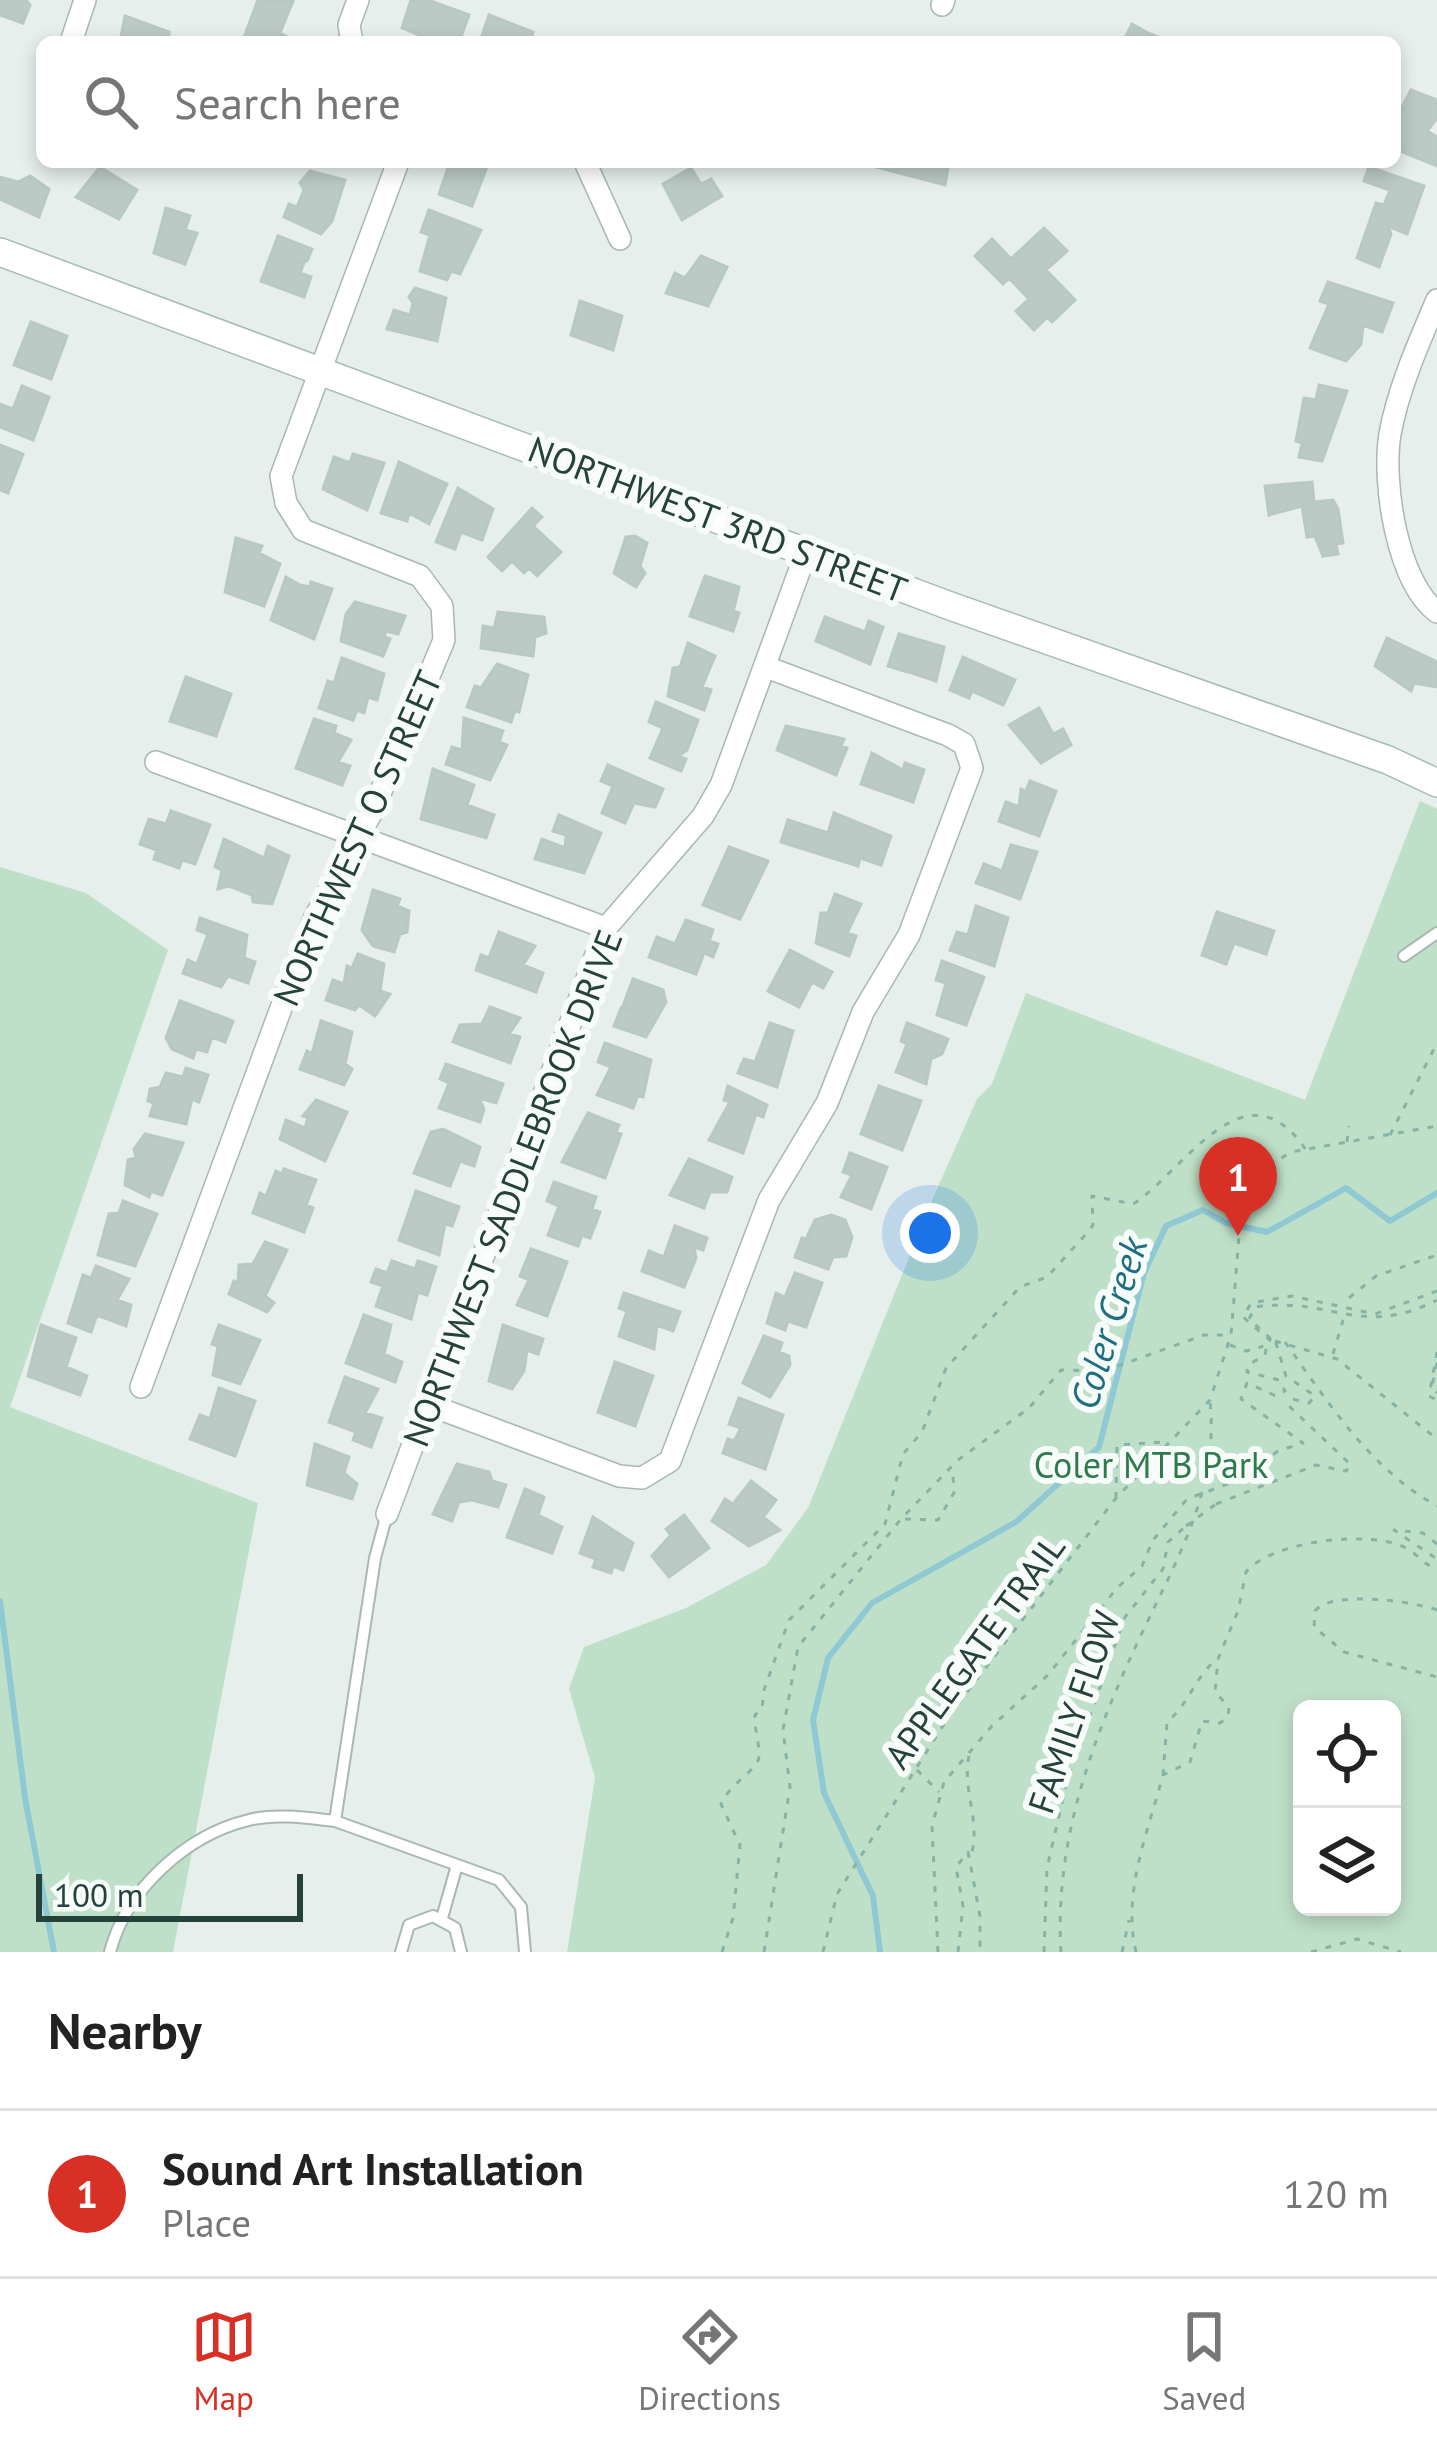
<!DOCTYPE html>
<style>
:root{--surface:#fff;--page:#f6f6f6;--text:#222;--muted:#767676;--line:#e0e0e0;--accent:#d93025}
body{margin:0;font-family:"PT Sans",sans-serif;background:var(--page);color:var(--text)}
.controls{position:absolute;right:36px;bottom:36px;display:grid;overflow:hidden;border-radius:18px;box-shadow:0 6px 18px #0003}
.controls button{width:108px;height:108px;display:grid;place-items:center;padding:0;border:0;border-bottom:3px solid var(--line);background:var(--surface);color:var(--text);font:60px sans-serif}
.scale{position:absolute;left:36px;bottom:30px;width:267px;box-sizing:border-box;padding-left:12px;border:6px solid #24423a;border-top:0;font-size:33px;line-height:42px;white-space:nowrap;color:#24423a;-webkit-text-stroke:9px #f7fbf9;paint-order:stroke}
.you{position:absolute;left:930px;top:1233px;width:42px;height:42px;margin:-30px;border:9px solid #fff;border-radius:50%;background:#1a73e8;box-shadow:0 0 0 18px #1a73e833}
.badge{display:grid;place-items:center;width:78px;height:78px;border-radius:50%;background:var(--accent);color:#fff;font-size:39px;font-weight:700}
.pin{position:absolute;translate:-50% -99px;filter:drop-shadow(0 3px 6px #0008)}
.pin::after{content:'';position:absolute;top:63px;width:42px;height:36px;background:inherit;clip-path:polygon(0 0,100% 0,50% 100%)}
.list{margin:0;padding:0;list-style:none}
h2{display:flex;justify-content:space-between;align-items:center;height:156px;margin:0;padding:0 48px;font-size:51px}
h2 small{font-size:39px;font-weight:400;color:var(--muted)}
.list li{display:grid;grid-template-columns:78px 1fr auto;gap:36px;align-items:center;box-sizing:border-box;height:168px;padding:0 48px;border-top:3px solid var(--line)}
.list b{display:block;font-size:45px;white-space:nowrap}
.list p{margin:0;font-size:39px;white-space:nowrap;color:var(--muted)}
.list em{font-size:39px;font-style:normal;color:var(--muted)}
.icon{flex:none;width:66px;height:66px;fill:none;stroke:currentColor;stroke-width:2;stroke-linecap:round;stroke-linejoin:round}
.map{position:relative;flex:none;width:1437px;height:1952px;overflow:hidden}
.search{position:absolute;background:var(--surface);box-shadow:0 6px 18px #0003;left:36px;right:36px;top:36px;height:132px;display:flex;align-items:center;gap:30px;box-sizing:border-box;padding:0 42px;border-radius:18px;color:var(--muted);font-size:45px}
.sheet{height:324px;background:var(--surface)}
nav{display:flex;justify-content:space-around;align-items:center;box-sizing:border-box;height:168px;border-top:3px solid var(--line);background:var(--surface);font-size:33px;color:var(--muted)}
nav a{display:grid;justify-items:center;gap:6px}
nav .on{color:var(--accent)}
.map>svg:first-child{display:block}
</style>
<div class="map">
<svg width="1437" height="1952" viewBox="0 0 1437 1952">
<rect width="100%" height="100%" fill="#e6efeb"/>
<!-- green -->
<path fill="#bfe0c8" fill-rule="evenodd" d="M1420,801L1437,809V1952H567L595,1778L569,1689L584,1647L686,1608L766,1565L808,1508L933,1198L977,1099L992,1084L1026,993L1305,1100ZM1302,1709H1392V1907H1302Z
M0,867L86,893L168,950L10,1407L258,1503L173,1952H0Z"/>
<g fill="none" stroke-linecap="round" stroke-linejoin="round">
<!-- stream -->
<path stroke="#8ec9d4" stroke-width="6" d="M0,1601L25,1798L54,1952
M880,1952L873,1896L824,1793L813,1720L828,1658L872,1603L1016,1522L1099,1447L1144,1273L1166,1226L1203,1210L1226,1223L1267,1232L1346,1188L1390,1221L1437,1193"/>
</g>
<!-- building -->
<path fill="#bbcac4" stroke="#b8c9c2" stroke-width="3" d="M0,0H26L30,5L23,23L0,15Z
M258,0L293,1L280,33L297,42L243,40Z
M411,0H428L469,15L459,42H437L402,28Z
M489,15L533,32L529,42H480Z
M125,16L169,32V42H120Z
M1132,24L1148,33L1170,42H1123Z
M1411,90L1437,100V118L1427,131L1437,137V166L1395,149V121Z
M450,162L488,164L472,206L439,194Z
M873,162H949L945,185L872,166Z
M100,167L137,190L119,219L76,197Z
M1369,167L1424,186L1407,234L1388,226L1391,234L1379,267L1357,258L1376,203L1384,205L1390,190L1364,181Z
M691,168L701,184L711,179L722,196L682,220L663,184Z
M310,171L345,180L332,221L321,234L284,217L289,204L297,207L304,190L300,183Z
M30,176L49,189L39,217L0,199V177L18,182Z
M166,208L190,216L185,230L197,233L185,264L154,253Z
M429,210L481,230L460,274L451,271L447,280L420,271L430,235L421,232Z
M1044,228L1067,251L1046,270L1075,300L1052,322L1047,317L1034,330L1016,311L1029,299L1009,278L1003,284L975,256L992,239L1011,259Z
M278,236L312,249L307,261H297L304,263L300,273L311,277L304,297L261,281Z
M701,256L727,267L708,306L666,293L675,273L685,278Z
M1328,282L1393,303L1382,332L1363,325L1361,344L1346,361L1310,348L1329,304L1320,301Z
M415,288L446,298L437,341L387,329L394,310L410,315L413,303L409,297Z
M580,301L622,316L613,350L571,335Z
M31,322L67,336L51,379L14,365Z
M1319,385L1347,391L1322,461L1299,457L1302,443L1296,441L1304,398L1316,400Z
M22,386L49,397L33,440L0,427V404L13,409Z
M0,445L23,454L8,493L0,490Z
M353,454L384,463L367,510L323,489L334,457L350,463Z
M399,462L447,484L429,524L409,513L407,521L381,513Z
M1312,482L1314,502L1333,500L1338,509L1343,543L1336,544L1338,554L1323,556L1315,536L1307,537L1302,506L1269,515L1265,486Z
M458,488L493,509L482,540L461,532L455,549L436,542Z
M532,508L542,517L533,526L561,552L537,576L529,568L524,573L512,561L502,571L488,557Z
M635,536L647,543L640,566L645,573L636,587L614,573L626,537Z
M236,538L262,546L259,553L280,564L264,606L225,592Z
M705,576L739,587L734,608H724L739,613L733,631L690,616Z
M286,577L300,585L310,587L311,582L332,589L314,639L271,620Z
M355,602L405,616L398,634L386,631L384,637L390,639L383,656L341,641L346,614Z
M498,612L544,617L546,633L535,637L533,656L481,648L483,626L494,628Z
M825,617L865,632L869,621L883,627L870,664L816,641Z
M899,634L944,647L936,681L909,672L910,664L907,672L888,666Z
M1387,638L1437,662V687L1414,683L1411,691L1375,666Z
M688,643L715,656L702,687L711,690L704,710L668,696L673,668L680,667Z
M963,657L1015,680L1003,705L972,691L969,698L950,690Z
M342,658L384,674L377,700L368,697L364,713L357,710L353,720L319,708L328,681L334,683Z
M497,664L528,675L519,712L515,710L511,722L467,707L475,686L481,688Z
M186,677L231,694L216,736L170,721Z
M656,702L698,720L687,750L678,756L686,759L681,771L650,758L663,728L649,722Z
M1039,708L1053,734L1063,729L1071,745L1041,763L1009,725Z
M464,718L503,731L499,742L507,745L490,780L446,764L452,747L462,750Z
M314,719L336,726L334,733L351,740L338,762L350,766L342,785L296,768Z
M786,726L844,739L841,746L847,748L836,775L777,750Z
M872,753L903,770L905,763L924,770L913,802L861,784Z
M608,765L663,789L655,807L634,803L625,823L602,813L613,786L601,781Z
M433,769L474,785L467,805L494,815L486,838L421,819Z
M1030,781L1056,791L1039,836L999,821L1006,802L1019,807L1021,789L1026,791Z
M171,811L210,825L195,864L182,860L179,868L154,859L157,850L140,844L149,819L166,824Z
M834,813L891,836L881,865L860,858L858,866L781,842L788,820L828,833Z
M559,815L601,833L584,873L535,859L542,839L565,848L566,835L553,831Z
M224,839L264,858L268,846L289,856L272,904L253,902L252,895L229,886L218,889L222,870L215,867Z
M1011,845L1037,852L1020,899L976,883L984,864L1002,871Z
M729,847L768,861L740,919L703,905Z
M373,890L400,899L397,906L409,911L407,932L400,934L394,952L373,946L362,930Z
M835,894L861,904L847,933L856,936L849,956L816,943L821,913H828Z
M976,906L1008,918L994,966L950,950L957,932L968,935Z
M1217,912L1274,931L1266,954L1234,943L1226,964L1202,955Z
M200,918L247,935L244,958L255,962L248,983L228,976L221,987L183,973L188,960L197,964L208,934L197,930Z
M686,920L713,930L709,941L718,944L713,957L704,953L696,974L649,957L657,937L675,944Z
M499,932L535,946L523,965L543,973L536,992L476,970L481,955L489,958Z
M790,950L832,972L823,988L812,982L799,1007L768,991Z
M358,954L384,964L380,991L390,994L375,1016L359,1005L355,1010L326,1000L333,980L344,984L347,966L352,968Z
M942,961L984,977L966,1025L937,1015L946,983L936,980Z
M633,979L663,990L666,1002L646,1037L614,1026L621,1008L630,1011L623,1006Z
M180,1001L233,1021L225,1042L212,1037L207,1052L196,1049L193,1058L172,1049L166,1038Z
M490,1007L520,1018L509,1034L520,1037L510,1063L453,1042L460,1025L482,1024Z
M321,1021L352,1032L345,1064L352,1069L344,1085L300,1069L307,1051L312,1054Z
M770,1023L793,1031L777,1087L738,1073L744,1059L755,1062Z
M907,1023L948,1039L942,1054L931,1059L926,1084L896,1072L907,1044L901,1041Z
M605,1043L651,1060L643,1097L638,1095L633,1108L597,1095L611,1067L598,1062Z
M446,1064L503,1084L496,1103L479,1098L484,1109L480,1122L439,1108L449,1083L440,1079Z
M186,1068L208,1075L199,1102L192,1099L186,1124L150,1116L154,1103L148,1101L150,1089L160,1087L166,1073L183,1077Z
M728,1086L767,1105L763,1117L756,1114L743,1153L709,1140L730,1102L724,1100Z
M879,1086L921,1101L902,1150L861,1134Z
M316,1100L347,1112L325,1161L280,1139L286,1120L305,1128L308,1117L303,1116Z
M588,1113L619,1125L616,1132L621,1134L605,1178L562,1162Z
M443,1129L480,1147L474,1166L460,1161L450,1186L414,1173L431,1132Z
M145,1134L183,1143L162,1195L151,1191L149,1197L125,1185L128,1160L136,1158L134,1149Z
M850,1153L887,1167L871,1209L841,1197L852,1175L843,1172Z
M689,1159L732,1177L727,1192H710L704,1208L670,1195Z
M284,1169L316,1180L306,1205L313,1208L304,1232L253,1213L260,1193L266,1196L276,1171L282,1174Z
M554,1182L596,1197L592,1209L600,1212L590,1238L582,1235L578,1246L548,1235L559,1206L547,1201Z
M416,1191L459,1207L452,1226L445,1224L439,1255L399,1240Z
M123,1201L157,1214L135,1266L98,1255L109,1214L119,1213Z
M831,1215L845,1220L852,1237L846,1256L833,1257L828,1269L795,1257L802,1238L812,1242L807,1237L815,1220Z
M675,1226L707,1238L703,1250L694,1247L696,1258L684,1287L642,1271L649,1251L664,1257Z
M265,1242L287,1250L265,1296L274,1303L267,1312L229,1294L234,1281L238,1283L239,1265L253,1264Z
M531,1249L567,1262L547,1316L517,1305L529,1280L520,1276Z
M392,1261L415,1269L418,1261L436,1267L427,1295L418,1292L411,1319L376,1306L383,1286L371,1282L376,1269L387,1273Z
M96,1266L129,1279L117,1300L131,1305L126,1326L97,1315L91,1332L68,1323L83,1275L91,1278Z
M795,1273L822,1283L806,1327L788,1321L785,1330L767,1323L776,1293L785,1297Z
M624,1293L680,1312L673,1331L657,1325L654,1349L619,1336L627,1311L619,1308Z
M364,1315L391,1325L384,1354L402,1362L395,1382L346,1363Z
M41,1325L76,1338L66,1367L87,1376L80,1395L28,1376Z
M219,1325L260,1340L240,1384L213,1375L218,1346L212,1344Z
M503,1325L543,1339L538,1354L527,1350L524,1371L512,1389L489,1381Z
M764,1336L782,1343L779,1352L789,1356L790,1365L770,1397L743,1383Z
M615,1362L653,1376L635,1426L598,1412Z
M345,1377L378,1389L365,1413L382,1418L371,1447L353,1440L356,1432L329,1422Z
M219,1388L255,1401L235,1456L190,1439L200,1415L210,1419Z
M739,1398L783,1415L765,1469L723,1453L728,1439L734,1441L741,1428L729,1424Z
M315,1444L349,1457L344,1473L357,1484L352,1499L307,1485Z
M457,1464L489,1472L492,1481L506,1485L498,1507L472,1500L459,1502L452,1521L433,1514Z
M751,1481L776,1500L763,1517L780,1530L749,1546L712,1521L725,1499L733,1504Z
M525,1489L544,1497L538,1515L562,1527L552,1553L507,1537Z
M684,1515L709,1548L669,1577L652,1556L671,1535L666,1529Z
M593,1517L633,1543L623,1570L613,1566L611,1573L593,1567L596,1559L580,1553Z"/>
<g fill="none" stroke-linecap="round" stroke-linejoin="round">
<defs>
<path id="lane" d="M1404,956L1437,933
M387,1514L375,1558L335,1821L499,1880L521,1907L525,1952
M442,1918L457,1865
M110,1952C126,1890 186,1835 249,1820C276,1813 308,1818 335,1821
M401,1952L409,1925L433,1916L455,1928L461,1952"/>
<path id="street" d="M942,5L944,0
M71,42L85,0
M352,42L349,25L358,0
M585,162L620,239
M1437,300C1419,342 1398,389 1390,434C1382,482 1397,582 1437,612
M156,762L606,928
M141,1387L314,919L374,808L444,640L442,606L420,576L303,530L286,503L281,476L398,162
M427,1404L619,1476L642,1478L670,1461L769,1200L827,1103L863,1012L909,935L972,768L964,744L948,735L766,667
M387,1514L606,928L703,816L721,785L807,550"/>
<path id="secondary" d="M0,252L953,607L1388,760L1437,783"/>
</defs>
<!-- lane casing -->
<use href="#lane" stroke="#a8b8b2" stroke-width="14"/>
<!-- street casing -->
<use href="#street" stroke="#a8b8b2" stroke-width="24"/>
<!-- secondary casing -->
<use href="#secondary" stroke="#a4bbb3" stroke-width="30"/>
<!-- path -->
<path stroke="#86b3a5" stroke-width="3" stroke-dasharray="6 9" stroke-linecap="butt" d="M1390,1135L1437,1043
M1347,1142L1349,1126
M1349,1298L1376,1276L1437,1255
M1271,1339L1249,1319L1255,1307C1332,1296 1360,1339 1437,1300
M1271,1341L1243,1317L1251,1303L1292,1296L1375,1314L1437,1291
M1275,1341L1337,1359L1437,1439
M1285,1342C1328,1402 1370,1469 1437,1506
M1230,1345L1246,1351L1261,1347
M1437,1352L1429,1396L1437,1400
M1333,1354L1343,1320
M1437,1363L1432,1386L1437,1393
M1116,1498L1117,1445L1163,1442
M1216,1504L1316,1465L1346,1471L1351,1465L1289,1406L1292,1399L1309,1403L1315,1396L1286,1376L1275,1340
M905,1519L938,1520L955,1491L952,1472
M1437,1544L1423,1533L1394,1530L1437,1559
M1437,1610C1413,1601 1331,1590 1315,1611L1314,1627L1344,1652L1437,1677
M969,1756C962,1790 980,1818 972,1852
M917,1770L939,1792
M1163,1775L1167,1722C1189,1704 1195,1677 1216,1660
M722,1952L733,1918L740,1845L721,1804C730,1783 758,1770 759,1757C760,1745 754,1729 755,1715L762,1709L764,1690L789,1620L885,1524L903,1454L922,1432L946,1368L1020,1287L1047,1277L1087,1233L1093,1225L1092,1196L1133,1204C1183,1173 1245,1059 1306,1150
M764,1952L790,1787L783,1730L798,1647L901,1519L958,1460L1029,1408L1061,1370L1104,1371L1204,1335H1231
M823,1952L837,1894L951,1713L1116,1498L1210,1400L1231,1335L1241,1212L1249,1178L1291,1152L1437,1126
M938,1952L932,1826L944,1782L992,1726L1048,1675L1117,1588L1142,1566L1153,1540L1187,1499L1236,1481L1278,1451L1303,1443L1241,1399L1247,1383L1276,1396L1285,1391L1279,1380L1247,1372L1248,1365L1265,1355L1267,1344L1261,1347
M958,1952L963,1906L956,1867L968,1852L980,1916V1952
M1044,1952L1047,1868L1067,1781L1125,1617L1163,1569L1168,1542L1186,1526
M1061,1952C1054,1839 1094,1735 1141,1635C1177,1559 1219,1489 1210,1401
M1122,1952L1129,1920
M1136,1952C1122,1892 1148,1832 1163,1775L1190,1762L1202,1721L1220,1723L1228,1717L1229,1707L1215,1692L1218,1659L1238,1611L1246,1572C1271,1541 1371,1529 1406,1548C1414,1552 1421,1560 1428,1565L1437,1564
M1311,1952L1357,1939L1401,1952"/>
<!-- lane -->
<use href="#lane" stroke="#fff" stroke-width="10"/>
<!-- street -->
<use href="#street" stroke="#fff" stroke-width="21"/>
<!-- secondary -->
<use href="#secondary" stroke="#fff" stroke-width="27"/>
<!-- path-bridge -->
<path stroke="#86b3a5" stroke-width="3" stroke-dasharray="6 9" stroke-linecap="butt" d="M1186,1526L1216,1504"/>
</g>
<g text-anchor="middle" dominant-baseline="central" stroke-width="12" stroke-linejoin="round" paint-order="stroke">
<!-- street labels -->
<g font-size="36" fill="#24423a" stroke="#f7fbf9">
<text transform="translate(718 519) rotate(21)">NORTHWEST 3RD STREET</text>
<text transform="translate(357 838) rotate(-66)">NORTHWEST O STREET</text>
<text transform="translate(512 1188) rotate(-69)">NORTHWEST SADDLEBROOK DRIVE</text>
<text transform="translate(974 1651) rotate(-54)">APPLEGATE TRAIL</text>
<text transform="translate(1073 1712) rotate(-71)">FAMILY FLOW</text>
</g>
<!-- park labels -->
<g font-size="36" fill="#2d7a4b" stroke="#f7fbf9">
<text x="1151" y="1464">Coler MTB Park</text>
</g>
<!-- water labels -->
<g font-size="39" font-style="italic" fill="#1c6f80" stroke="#f7fbf9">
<text transform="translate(1108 1323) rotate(-73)">Coler Creek</text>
</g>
</g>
</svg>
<div class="controls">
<button><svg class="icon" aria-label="locate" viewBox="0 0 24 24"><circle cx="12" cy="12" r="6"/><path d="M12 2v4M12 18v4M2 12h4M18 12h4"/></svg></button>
<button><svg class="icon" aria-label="layers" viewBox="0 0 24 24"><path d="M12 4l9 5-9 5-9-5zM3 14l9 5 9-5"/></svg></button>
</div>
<div class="scale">100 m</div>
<div class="you"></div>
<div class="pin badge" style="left:1238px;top:1236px">1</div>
<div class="search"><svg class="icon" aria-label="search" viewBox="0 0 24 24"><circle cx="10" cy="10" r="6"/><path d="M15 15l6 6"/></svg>Search here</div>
</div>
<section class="sheet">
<h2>Nearby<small></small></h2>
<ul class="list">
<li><span class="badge">1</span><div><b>Sound Art Installation</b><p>Place</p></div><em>120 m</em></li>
</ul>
</section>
<nav>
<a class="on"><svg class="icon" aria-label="map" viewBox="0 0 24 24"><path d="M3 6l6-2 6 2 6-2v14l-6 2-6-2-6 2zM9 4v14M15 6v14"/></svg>Map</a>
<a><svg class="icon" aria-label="directions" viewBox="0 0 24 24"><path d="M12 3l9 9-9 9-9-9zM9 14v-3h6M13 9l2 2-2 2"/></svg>Directions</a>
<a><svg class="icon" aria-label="saved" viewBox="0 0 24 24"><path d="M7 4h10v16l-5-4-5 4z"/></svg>Saved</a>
</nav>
